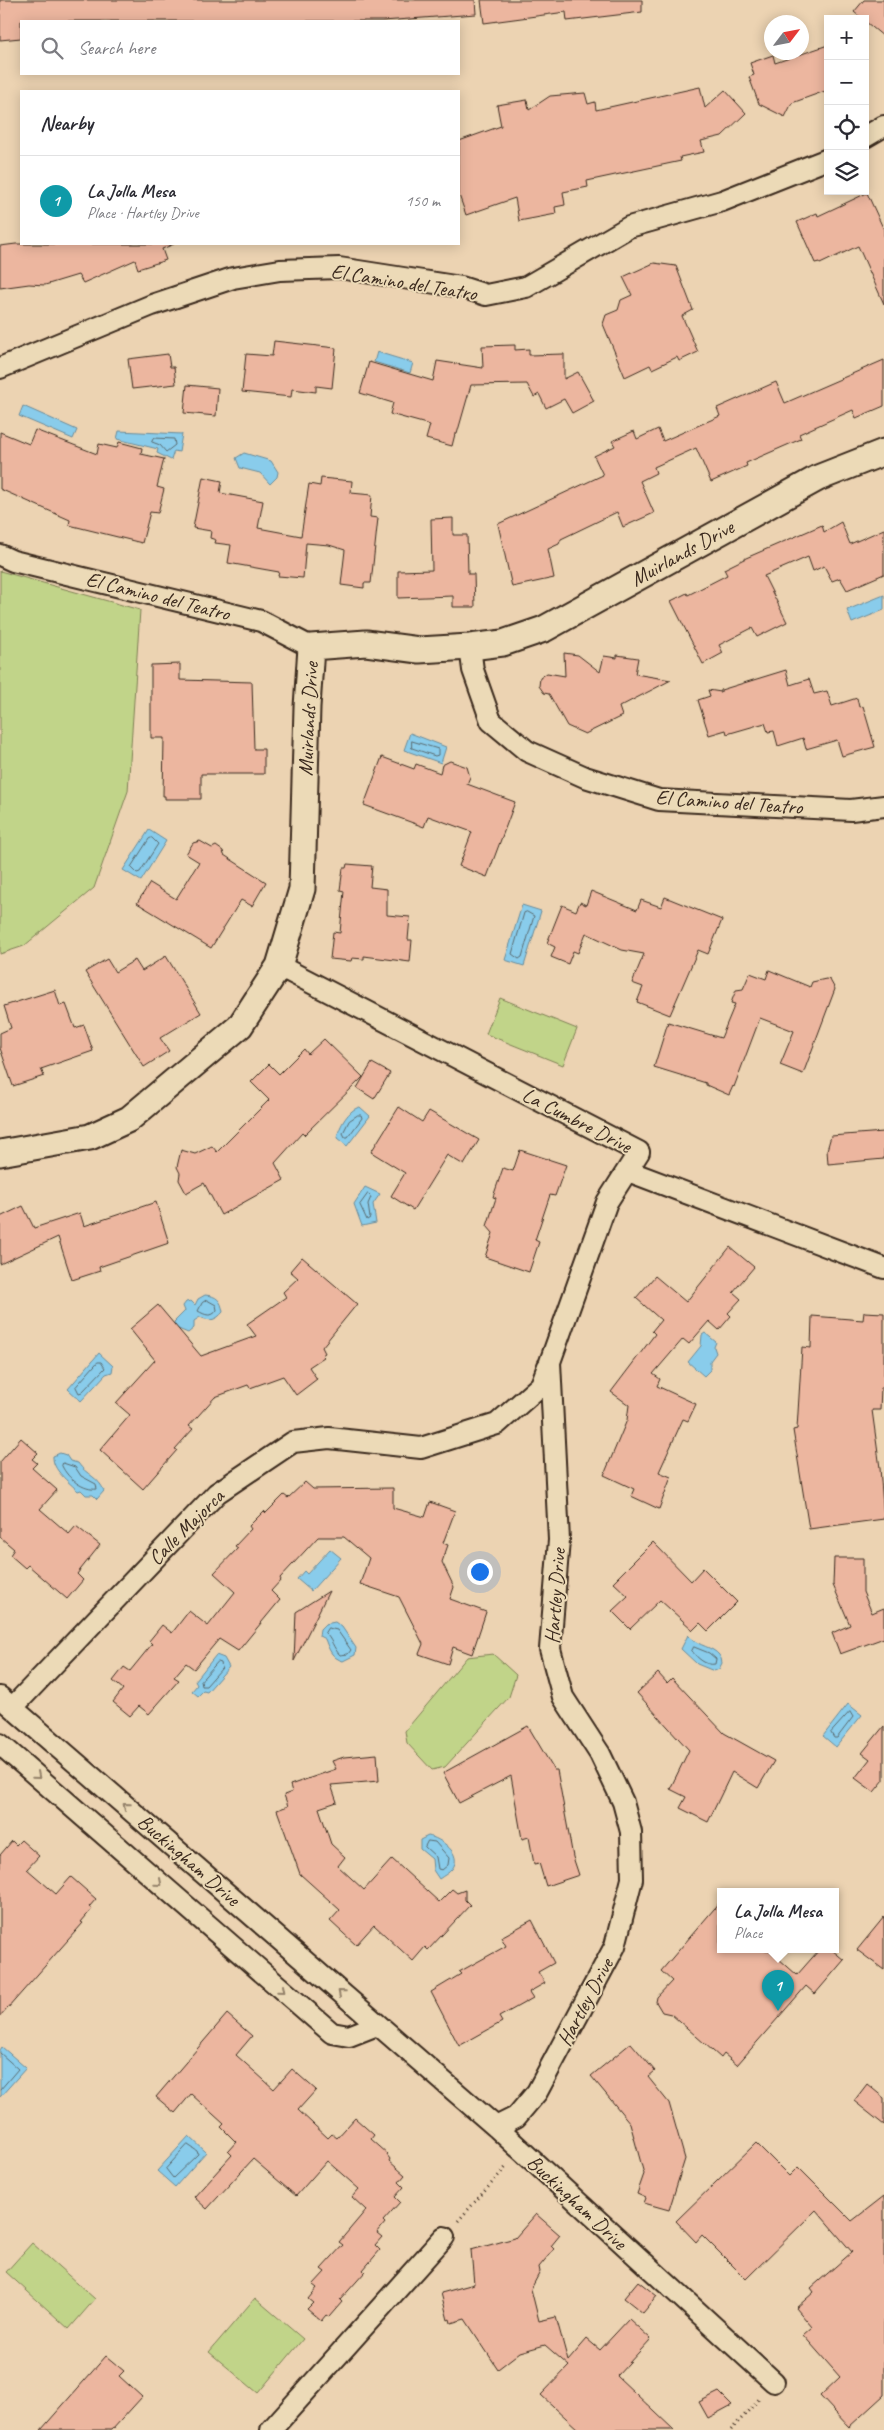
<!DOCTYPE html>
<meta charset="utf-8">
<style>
:root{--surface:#fff;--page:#f2f2f3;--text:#2b2b33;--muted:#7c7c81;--line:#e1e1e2;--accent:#0b8043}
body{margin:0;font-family:Caveat,sans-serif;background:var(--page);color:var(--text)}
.controls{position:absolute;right:15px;top:15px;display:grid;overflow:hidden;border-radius:0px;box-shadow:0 2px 12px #0003}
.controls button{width:45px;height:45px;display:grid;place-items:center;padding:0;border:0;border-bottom:1px solid var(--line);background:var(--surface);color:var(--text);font:25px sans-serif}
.compass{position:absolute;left:764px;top:15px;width:45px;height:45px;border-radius:50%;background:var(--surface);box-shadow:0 2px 12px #0003;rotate:58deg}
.you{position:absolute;left:479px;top:1571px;width:18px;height:18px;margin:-12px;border:4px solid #fff;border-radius:50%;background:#1a73e8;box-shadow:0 0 0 8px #1a73e833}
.badge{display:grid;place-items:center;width:32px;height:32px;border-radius:50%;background:var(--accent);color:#fff;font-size:16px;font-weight:700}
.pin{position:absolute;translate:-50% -41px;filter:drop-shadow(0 1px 2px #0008)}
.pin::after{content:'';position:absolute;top:26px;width:18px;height:15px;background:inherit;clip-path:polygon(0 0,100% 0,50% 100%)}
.popup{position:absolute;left:717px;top:1888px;width:122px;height:65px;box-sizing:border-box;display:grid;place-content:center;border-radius:0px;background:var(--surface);filter:drop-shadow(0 1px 4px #0005);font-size:16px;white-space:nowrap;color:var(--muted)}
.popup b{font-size:19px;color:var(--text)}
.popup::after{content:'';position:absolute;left:50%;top:100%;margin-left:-10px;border:10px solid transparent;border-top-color:var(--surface)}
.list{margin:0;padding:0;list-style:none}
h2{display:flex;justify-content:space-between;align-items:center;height:65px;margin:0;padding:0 20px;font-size:21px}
h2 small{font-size:16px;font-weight:400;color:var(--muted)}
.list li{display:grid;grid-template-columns:32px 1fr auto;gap:15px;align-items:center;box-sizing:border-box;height:90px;padding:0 20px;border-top:1px solid var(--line)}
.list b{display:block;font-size:19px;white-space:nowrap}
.list p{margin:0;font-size:16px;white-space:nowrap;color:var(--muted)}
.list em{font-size:16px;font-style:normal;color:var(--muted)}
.icon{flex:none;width:28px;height:28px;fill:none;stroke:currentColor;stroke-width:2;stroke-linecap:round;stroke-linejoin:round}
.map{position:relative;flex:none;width:884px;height:2430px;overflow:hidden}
.search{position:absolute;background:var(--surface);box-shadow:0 2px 12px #0003;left:20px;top:20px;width:440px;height:55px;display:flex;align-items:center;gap:12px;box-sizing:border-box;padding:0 18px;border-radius:0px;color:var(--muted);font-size:19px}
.panel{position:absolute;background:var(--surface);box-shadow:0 2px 12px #0003;left:20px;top:90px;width:440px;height:155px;border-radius:0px}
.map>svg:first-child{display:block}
</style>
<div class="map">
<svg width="884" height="2430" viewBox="0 0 884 2430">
<rect width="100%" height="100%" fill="#ecd3b2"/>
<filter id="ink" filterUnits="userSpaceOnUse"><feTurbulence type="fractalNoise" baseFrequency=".02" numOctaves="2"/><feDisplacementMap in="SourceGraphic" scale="10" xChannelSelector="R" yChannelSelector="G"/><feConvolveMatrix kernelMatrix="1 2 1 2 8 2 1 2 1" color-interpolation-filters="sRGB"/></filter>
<g filter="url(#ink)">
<!-- green -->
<path fill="#c1d489" stroke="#7e7f54" d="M0,571L140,610L128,791L94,888L24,946L0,954Z
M500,998L577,1029L563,1065L486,1034Z
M493,1654L516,1675L509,1697L445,1767L432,1770L407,1743L405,1731L467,1657Z
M32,2243L95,2299L69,2329L6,2272Z
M255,2298L303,2339L258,2393L209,2352Z"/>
<!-- water -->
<path fill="#89cceb" stroke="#6a8b99" d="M377,352L413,363L410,373L374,362Z
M23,406L77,430L73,439L19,416Z
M119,431L182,434L179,452L174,451L171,460L157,453L158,449L117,439Z
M244,453L271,461L278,472L277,477L270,484L260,473L240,468L236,458Z
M884,595V610L852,623L847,610Z
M410,733L446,747L441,763L404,750Z
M149,830L166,841L141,881L123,870Z
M522,905L541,911L524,966L505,960Z
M360,1107L370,1116L347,1146L337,1138C339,1126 349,1109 360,1107Z
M365,1187L380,1194L373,1204L376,1223L362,1226L354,1204Z
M205,1295C217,1296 221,1300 223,1312C216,1320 211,1322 200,1317L194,1321V1328L188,1333L176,1328L174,1322L185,1311L183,1306L186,1302L191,1301L195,1305L198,1299Z
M705,1333L716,1342L714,1347L716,1353L710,1361V1370L704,1376L688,1362L701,1346L702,1335Z
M99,1353L113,1366L112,1372L106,1374L81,1401L68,1389Z
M60,1453L66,1455L70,1461L78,1463C86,1475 99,1477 104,1491L97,1499L93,1495H86L81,1490L78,1491C69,1482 52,1470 53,1456Z
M330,1549L341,1558L311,1591L297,1579L304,1571L307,1574Z
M335,1622L342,1627L356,1648L355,1655L343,1661C332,1658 329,1650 325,1639L319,1636L320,1629L325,1624Z
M688,1635C691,1638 694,1641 698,1643C707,1648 721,1650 722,1663L719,1669L714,1671L697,1664L681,1649Z
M216,1655L224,1658L229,1667L207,1692L203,1691L198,1696L192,1691L197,1685L195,1681Z
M848,1704L862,1715L836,1747L823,1736Z
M428,1836C440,1838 464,1854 452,1869C449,1873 443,1876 439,1879L433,1870L432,1859L420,1849V1840Z
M2,2047L26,2068L0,2097V2050Z
M189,2136L206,2152L175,2187L157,2171Z"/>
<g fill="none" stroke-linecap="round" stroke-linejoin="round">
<!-- shore -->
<path stroke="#5a6b70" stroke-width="1" d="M154,438L174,439L175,445L166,452L160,445L152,442Z
M412,741L438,749V755L435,756L412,748Z
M152,838L158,844L140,872L137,873L131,867L149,839Z
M527,912L534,916L522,957L519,959L512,954L524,913Z
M358,1115H361L362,1118L348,1137H345L343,1133L349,1121Z
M368,1194L371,1197L368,1204L370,1218L367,1220L360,1205Z
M207,1300L216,1305L217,1310C212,1318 205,1315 198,1311L202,1303Z
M98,1362H101L105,1368L82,1392L79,1393L76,1387Z
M63,1463L75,1467L81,1476L96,1484L97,1489C84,1491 68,1479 62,1466Z
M328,1628L337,1630L351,1650L348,1654L340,1655C333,1648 332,1639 325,1633Z
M694,1647L709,1653L716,1659L715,1664C706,1666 697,1658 692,1651Z
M218,1662L221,1663L222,1668L206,1686H202L201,1681Z
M850,1712L853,1717L837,1738H834L831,1733Z
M428,1841L435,1842L449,1858L448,1865L442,1870L438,1869L436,1857L425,1847Z
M0,2053L18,2069L0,2090
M188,2145L197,2151L198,2154L173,2178L166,2169Z"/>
</g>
<!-- building -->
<path fill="#ecb69f" stroke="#3b2a1e" d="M0,0H475L476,14L383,21H21V38L0,40Z
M481,0H642V12L567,21L566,12L484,23Z
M864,0H884V37L854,12Z
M828,45V90L792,103L785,117L759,104L749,77L754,75L750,63L773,55L775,63Z
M700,87L705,108L725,90L746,113L722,136L701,141L704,152L680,157L681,161L587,181L588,187L563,192L565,205L555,207L556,214L519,221L515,198L466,215L459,195V141L501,126L497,105L527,100L529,110L550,96L585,93L588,104L595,102L596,110Z
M867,193L884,230V304L858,246L820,264L819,262L815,263L797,222L817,213L818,216Z
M16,244H174L162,249L166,260L138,269L135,260L83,283L78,275L45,285L29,284L0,288V246Z
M654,263L676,266L693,310L682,316L698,352L679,361L677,357L652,369L650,365L625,377L603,324L606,315L618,310L621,300L632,295L623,277Z
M274,341L336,348L332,388L316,386V392L292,389L291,397L242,392L246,354L272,356Z
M515,345V350L529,349V355L564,354V379L578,372L594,401L572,413L564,399L546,408L539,394L534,397L527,384L471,385L457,434H455L452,446L426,439L430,425L390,414L393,403L360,393L369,362L433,381L437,361L483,368L482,346Z
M168,354L170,367H174L176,384L132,389L128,359Z
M884,360V406L856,418L853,410L799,434L801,439L746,463L747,466L711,482L696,448L654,467L656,473L640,481L654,513L623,527L617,512L561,539L559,544L548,549L554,578L512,587L498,524L603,475L594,456L615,446L612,441L634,431L637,439L658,429L663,441L720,416L717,408L776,382L785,403Z
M187,385L218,388L216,416L184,413Z
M35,430L97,454L99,444L117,448L119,442L142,448L141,454L164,459L157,487L164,489L158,513L150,512L142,543L69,525L70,520L0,489V432L29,444Z
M203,477L222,481L220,493L263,501L258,528L301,536L309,484L320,486L321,478L352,481L351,493L372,495L370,517L378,518L371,583H364V588L341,585L345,550L329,545L306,543L303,578L278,576L279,572L228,563L231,545L215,543L216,540L210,538L211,531L193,528Z
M453,518V535H467L468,574H474L475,607H453V596L398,598V571L432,570L431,519Z
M841,522L850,544L884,529V574L847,590L840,578L832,581L824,566L813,571L808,557L764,576L787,622L757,637L752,628L719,645L723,653L703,664L671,601L687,593L688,595L727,575L724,569L746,558L822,525L824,532Z
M564,653L578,655L600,672L604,656L617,658V655L638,658L635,674L671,680L619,707L622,716L585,734L567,726L549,694L544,693L539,686L540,678L547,673L565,676Z
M180,664V680L252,682L254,749H264V774H201V799H165V796H163L164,738H151V665Z
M786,670L790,685L809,679L814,694L827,691L832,706L857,698L859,707L863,706L875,747L842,756L837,740L806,749L803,738L778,746L774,731L768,732L765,723L727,734L726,730L709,735L698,700L710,696L708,690L721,692V690Z
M382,757L414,769L416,764L440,773L442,765L450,761L467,767L470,777L467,784L515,802L487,877L459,866L472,832L428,816L424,827L364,805Z
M200,841L212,848L216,846L223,851L224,855L266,882L252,906L241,900L211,948L137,903L150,883L176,899L199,862L186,854L193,843Z
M347,864L372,866L370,887L387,889V915L410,917L408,940H412L410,962L364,956V959L352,958L351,961L330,959L333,932L340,933L344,891L340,890L343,868H346Z
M591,891L637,910L641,900L661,907L665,897L722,920L708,954L698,950L670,1015L637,1002L643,987L632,983L644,954L622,950L586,933L578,953L573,951L568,964L551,957L555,947L547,943L562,905L576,911L580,902L586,905Z
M166,956L201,1013L160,1038L169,1051L144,1067L85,972L107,959L115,972L135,960L142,971Z
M769,970L810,987L812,982L826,979L830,980L835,989L803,1074L780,1065L794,1031L760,1018L734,1087L733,1086L729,1095L706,1085V1083L654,1067L668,1022L721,1038L735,1004L731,1003L736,990L743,989L750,973L766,979Z
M55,990L60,1006L66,1004L75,1028L84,1025L93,1051L41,1069L44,1076L13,1086L0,1048V1033L11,1028L4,1006Z
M324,1039L363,1077L304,1135L302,1133L275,1163L284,1180L221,1215L204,1183L186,1193L179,1180L180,1173L177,1167L181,1150L195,1154L212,1146L217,1152L269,1100L251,1082L269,1064L279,1074L304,1049L308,1054Z
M372,1063L390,1073L374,1099L357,1088Z
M399,1107L422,1122L429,1111L479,1140L464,1165L447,1155L413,1210L391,1196L405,1173L371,1152Z
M884,1132V1159L828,1164L827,1150L831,1136Z
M520,1150L566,1165L555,1196L550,1195L535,1240L539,1242L529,1272L485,1257L493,1233L487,1226L496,1198L493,1197L503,1168L513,1171Z
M156,1202L169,1243L99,1267L100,1271L72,1280L58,1237L0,1264V1217L23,1206L34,1228L80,1213L84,1226Z
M730,1247L754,1267L733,1292L741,1299L728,1313L731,1316L719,1330L709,1321L689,1344L683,1339L653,1374L660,1379L657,1386L696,1404L688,1421L683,1419L659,1472L671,1477L659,1509L631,1496L634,1489L604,1475L627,1420L629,1405L611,1392L655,1334L652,1331L661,1320L636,1298L655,1276L686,1302Z
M302,1257L357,1304L322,1347L325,1353L322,1355L324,1357L309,1367L317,1379L296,1395L283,1376L250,1388L248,1385L215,1397L189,1426L193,1429L175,1449L177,1450L143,1489L100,1450L130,1415L116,1403L155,1360L130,1329L158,1305L201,1356L256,1336L247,1324L286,1297L283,1292L298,1278L290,1271Z
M864,1312L884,1313V1388H881L880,1410H872L880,1468L884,1519L809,1529L793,1430L797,1429L802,1347L811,1348L812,1316L863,1320Z
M21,1438L38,1453L32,1459L37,1463L32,1468L57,1490L40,1509L69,1534L76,1526L100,1545L77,1574L83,1580L67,1599L28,1565L25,1568L10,1555L14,1549L0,1537V1462Z
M305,1482L313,1489L393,1488V1508L425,1517L430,1502L455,1511L443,1543L448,1545L442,1562L454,1587L450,1599L486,1612L472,1654L453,1647L448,1664L419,1654L423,1644L399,1597L360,1584L369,1558L344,1537H318L280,1578L281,1580L271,1591L280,1600L238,1651L219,1639L194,1669L186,1663L174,1677L179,1680L149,1714L139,1706L130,1716L113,1702L123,1689L113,1681L124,1667L130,1671L152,1644L149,1641L162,1625L172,1633L189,1611L208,1626L235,1592L214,1573L238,1548L235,1546L251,1529L249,1526L264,1511L266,1513L284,1495L288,1498Z
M653,1542L691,1581L703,1568L737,1602L708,1631L700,1623L693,1630L660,1600L630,1629L612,1611L628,1596L613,1582Z
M834,1558H863V1592L872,1613L884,1608V1638L840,1654L832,1633L850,1625L833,1585Z
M329,1591L294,1661L296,1612Z
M658,1673L667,1683L672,1678L724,1733L774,1761L758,1788L732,1772L708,1822L680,1808L686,1797L670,1789L689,1750L637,1693Z
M528,1726L554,1770H557L573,1857L579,1875L546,1886L539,1863L534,1864L529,1837L522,1839L511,1776L459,1803L443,1773Z
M884,1726V1780L874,1792L855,1778L870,1759L862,1753Z
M377,1754L379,1781L331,1785L337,1802L319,1808L331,1844L345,1857L338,1866L364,1890L392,1859L439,1902L452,1889L457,1893L465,1890V1900L470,1905L428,1950L425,1947L413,1961L374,1925L356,1945L330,1921L340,1910L300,1874L277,1810L288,1806L284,1795L292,1792L290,1785L336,1769L332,1761L344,1757Z
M21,1840L39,1856L27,1869L56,1894L71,1877L96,1899L89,1907L92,1909L81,1922L83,1923L0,2017V1855L12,1841L16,1845Z
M720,1902V1950H769L797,1975L819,1950H832L844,1960L815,1994L806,1986L737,2065L724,2054L721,2058L671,2014L662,2012L656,2002L657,1997L672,1981L661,1971Z
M884,1917V1970L857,1950Z
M532,1920L554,1963L538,1972L545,1983L529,1992L533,1998L499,2017L502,2022L459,2046L431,1992L461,1974L459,1972L506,1946L501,1937Z
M227,2014L252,2036L236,2055L274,2089L292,2069L316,2090L298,2110L328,2138L332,2134L337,2138L355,2118L374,2135L371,2139L388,2154L387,2155L390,2159L389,2161L405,2175L399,2182L404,2187L395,2197L400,2202L383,2221L385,2223L377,2233L382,2237L375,2245L380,2250L363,2270L365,2272L340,2300L342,2302L329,2317L326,2315L321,2321L307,2309L313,2303L308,2299L317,2288L313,2285L325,2272L321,2269L343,2245L339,2242L366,2210L352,2197L359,2189L327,2161L296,2196L253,2159L207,2209L194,2197L232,2155L228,2151L236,2142L221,2127L224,2124L191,2094L175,2113L156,2097Z
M631,2043L655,2071L648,2077L669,2103L685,2159L669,2210L644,2203L646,2198L637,2194L644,2174L630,2123L591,2076Z
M867,2084L884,2098V2125L854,2101Z
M756,2143L789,2176L798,2167L852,2221L884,2196V2395L849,2427L820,2396L840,2377L803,2335L812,2327L796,2308L814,2292L811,2288L852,2252L816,2210L746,2279L702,2235L696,2242L676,2221Z
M536,2214L560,2235L551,2246L554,2249L539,2267L540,2272L531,2289L539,2321L556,2317L568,2361L587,2339L600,2350L629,2319L651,2339L617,2376L674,2430H579L541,2395L569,2366L545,2345L520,2352L498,2369L465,2319L451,2323L450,2319L448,2320L441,2293L474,2284L471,2250L515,2238Z
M638,2281L657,2296L643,2313L624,2298Z
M106,2356L124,2371L119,2376L142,2397L112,2430H41Z
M719,2392L732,2405L708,2418L699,2402Z"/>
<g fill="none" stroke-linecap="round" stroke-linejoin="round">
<defs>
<path id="minor" d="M865,137L884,126
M0,368L152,305L233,278L280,270L339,268L461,287L486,295L526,287L629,227L722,201L828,159
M0,555L13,561L261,621L311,647
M470,647L473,670L491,721L527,751L585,777L659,800L851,810L884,806
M279,966L639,1152L607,1202L550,1362L559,1540L550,1649L563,1697L600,1754L623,1802L631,1832L632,1879L615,1946L537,2092L516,2117L496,2127
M628,1171L884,1268
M0,1697L496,2127L774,2382
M13,1707L217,1493L293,1442L329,1438L421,1448L497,1424L541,1385L548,1366
M0,1744L332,2033L349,2036L377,2025
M271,2430L444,2237"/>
<path id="tertiary" d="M0,1153L90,1137L129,1119L240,1026L279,966L302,889L307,707L311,647L366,643L419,650L470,647L503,643L544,629L818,478L884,452"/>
</defs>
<!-- minor casing -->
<use href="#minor" stroke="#3b2a1e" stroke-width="24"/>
<!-- tertiary casing -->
<use href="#tertiary" stroke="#3b2a1e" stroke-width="29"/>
<!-- path -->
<path stroke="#3b2a1e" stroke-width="3" stroke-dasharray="1 4" stroke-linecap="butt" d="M458,2221L507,2166
M731,2430L760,2398"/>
<!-- minor -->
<use href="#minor" stroke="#ecdab7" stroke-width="20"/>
<!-- tertiary -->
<use href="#tertiary" stroke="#ecdab7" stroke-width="25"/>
</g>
<!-- one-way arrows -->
<defs><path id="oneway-chevron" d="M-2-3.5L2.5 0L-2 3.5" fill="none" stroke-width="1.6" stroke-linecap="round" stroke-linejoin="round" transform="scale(1.25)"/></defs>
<g stroke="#94826a">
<use href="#oneway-chevron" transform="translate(37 1776) rotate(41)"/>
<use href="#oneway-chevron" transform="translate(126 1806) rotate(-139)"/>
<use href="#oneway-chevron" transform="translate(159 1883) rotate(41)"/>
<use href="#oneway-chevron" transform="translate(282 1990) rotate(41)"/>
<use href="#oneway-chevron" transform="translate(341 1993) rotate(-139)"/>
</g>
</g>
<g text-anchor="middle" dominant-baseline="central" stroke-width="4" stroke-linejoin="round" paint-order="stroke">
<!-- street labels -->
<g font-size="21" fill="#3b2a1e" stroke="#ecdab7">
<text transform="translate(404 282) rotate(9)">El Camino del Teatro</text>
<text transform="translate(682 553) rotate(-29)">Muirlands Drive</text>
<text transform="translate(158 596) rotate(14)">El Camino del Teatro</text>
<text transform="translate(308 719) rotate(-87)">Muirlands Drive</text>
<text transform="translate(729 802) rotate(4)">El Camino del Teatro</text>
<text transform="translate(577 1120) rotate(27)">La Cumbre Drive</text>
<text transform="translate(186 1527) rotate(-45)">Calle Majorca</text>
<text transform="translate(555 1596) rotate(-86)">Hartley Drive</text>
<text transform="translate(189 1860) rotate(41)">Buckingham Drive</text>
<text transform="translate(585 2002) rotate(-62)">Hartley Drive</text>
<text transform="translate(577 2202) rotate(43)">Buckingham Drive</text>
</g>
</g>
</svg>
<div class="controls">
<button>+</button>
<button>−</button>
<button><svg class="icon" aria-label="locate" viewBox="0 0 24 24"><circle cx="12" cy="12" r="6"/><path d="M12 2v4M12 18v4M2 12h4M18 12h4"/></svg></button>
<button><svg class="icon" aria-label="layers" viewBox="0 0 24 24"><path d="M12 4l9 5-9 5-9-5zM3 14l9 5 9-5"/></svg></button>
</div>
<svg class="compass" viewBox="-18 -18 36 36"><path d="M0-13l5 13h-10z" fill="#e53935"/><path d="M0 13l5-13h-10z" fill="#7c7c81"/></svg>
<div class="you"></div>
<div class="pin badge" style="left:778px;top:2011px;background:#0f9aa8">1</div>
<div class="popup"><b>La Jolla Mesa</b>Place</div>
<div class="search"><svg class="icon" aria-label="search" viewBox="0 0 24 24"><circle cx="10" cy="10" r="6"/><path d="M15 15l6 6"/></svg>Search here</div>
<section class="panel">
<h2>Nearby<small></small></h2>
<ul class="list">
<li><span class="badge" style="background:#0f9aa8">1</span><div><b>La Jolla Mesa</b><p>Place · Hartley Drive</p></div><em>150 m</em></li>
</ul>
</section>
</div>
